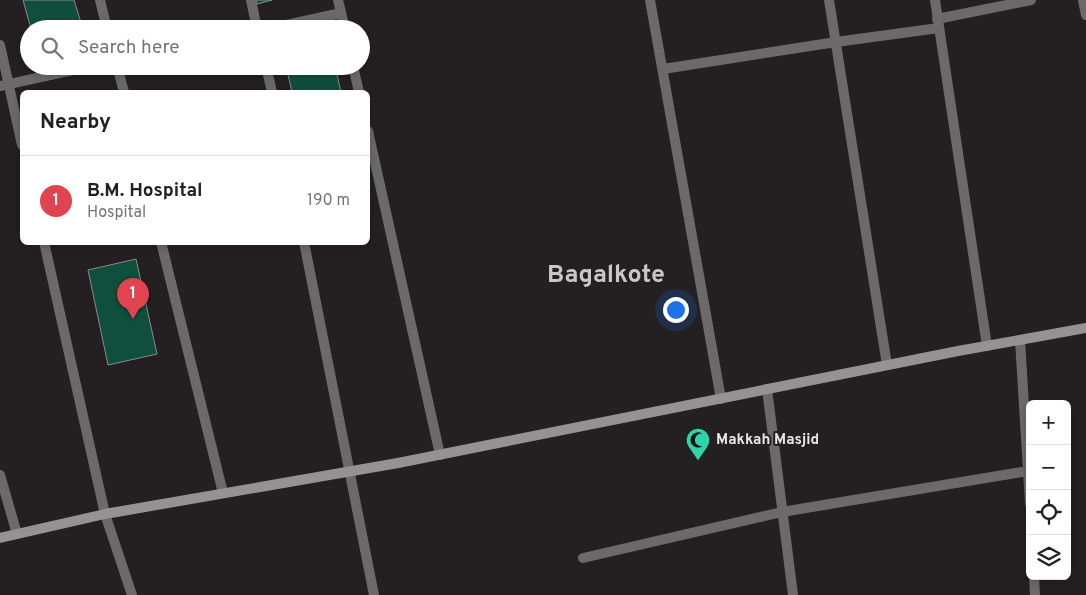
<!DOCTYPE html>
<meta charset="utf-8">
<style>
:root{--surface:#fff;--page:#f2f2f2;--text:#202124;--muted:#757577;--line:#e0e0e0;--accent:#277260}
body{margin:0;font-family:Overpass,sans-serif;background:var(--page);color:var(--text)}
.controls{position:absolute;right:15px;bottom:15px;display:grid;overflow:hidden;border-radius:8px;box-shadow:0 2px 8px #0003}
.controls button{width:45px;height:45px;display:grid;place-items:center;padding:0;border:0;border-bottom:1px solid var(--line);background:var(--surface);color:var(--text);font:25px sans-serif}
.you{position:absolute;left:675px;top:309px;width:18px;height:18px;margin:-12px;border:4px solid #fff;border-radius:50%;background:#1a73e8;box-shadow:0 0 0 8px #1a73e833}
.badge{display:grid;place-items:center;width:32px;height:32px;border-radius:50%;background:var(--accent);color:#fff;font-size:16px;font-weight:700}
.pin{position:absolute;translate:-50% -41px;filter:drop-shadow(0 1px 2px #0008)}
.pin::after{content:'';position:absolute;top:26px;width:18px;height:15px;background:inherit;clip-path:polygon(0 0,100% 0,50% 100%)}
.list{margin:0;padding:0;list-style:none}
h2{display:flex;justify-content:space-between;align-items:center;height:65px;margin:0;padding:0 20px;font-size:21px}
h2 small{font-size:16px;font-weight:400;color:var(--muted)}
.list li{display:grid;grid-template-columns:32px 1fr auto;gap:15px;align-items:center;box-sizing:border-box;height:90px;padding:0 20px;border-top:1px solid var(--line)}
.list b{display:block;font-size:19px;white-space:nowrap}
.list p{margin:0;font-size:16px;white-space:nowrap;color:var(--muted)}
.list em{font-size:16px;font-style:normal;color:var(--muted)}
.icon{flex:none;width:28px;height:28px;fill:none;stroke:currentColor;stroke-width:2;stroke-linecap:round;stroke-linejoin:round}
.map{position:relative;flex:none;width:1086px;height:595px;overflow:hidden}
.search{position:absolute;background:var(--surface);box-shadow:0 2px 8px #0003;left:20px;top:20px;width:350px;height:55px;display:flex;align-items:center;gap:12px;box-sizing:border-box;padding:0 18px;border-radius:28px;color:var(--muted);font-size:19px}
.panel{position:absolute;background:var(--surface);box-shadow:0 2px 8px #0003;left:20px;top:90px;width:350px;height:155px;border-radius:8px}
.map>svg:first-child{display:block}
</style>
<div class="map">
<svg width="1086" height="595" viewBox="0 0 1086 595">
<rect width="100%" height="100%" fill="#242022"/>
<!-- building -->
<path fill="#104f3e" stroke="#868c89" d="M23,0H74L83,29H31Z
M256,0H272L257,4Z
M286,66H335L341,92H292Z
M136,259L157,354L108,365L88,270Z"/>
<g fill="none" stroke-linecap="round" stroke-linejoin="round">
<!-- street -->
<path stroke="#6c696a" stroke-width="10" d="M100,0L107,29
M251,0L257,29
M338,0L345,29
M650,0L721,399
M829,0L887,365
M935,0L987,346
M1083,0L1086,15
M937,19L1031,0
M268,29L341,13
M0,45L22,145
M117,66L124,92
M266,66L272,92
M353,66L359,92
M663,69L836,42L939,28
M0,86L91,66
M368,131L440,455
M44,242L105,514L132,595
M161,242L223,493
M304,242L374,595
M1020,340L1030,504
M767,389L793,595
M0,475L17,534
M583,558L782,512L1028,471
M1034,576L1035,595"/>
<!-- secondary -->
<path stroke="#969294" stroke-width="10" d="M0,538L105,514L398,463L958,351L1086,328"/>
</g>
<!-- icons -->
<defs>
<symbol id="mosque-pin" viewBox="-11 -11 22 30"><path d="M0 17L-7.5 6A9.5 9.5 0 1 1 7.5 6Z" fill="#2fd4aa" stroke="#242022"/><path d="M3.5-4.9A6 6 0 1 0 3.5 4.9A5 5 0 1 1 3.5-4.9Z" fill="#111"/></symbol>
</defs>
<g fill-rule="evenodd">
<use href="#mosque-pin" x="684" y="426" width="28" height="38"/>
</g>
<g text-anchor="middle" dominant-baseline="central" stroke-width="4" stroke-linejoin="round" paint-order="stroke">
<!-- poi labels -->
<g font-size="15" font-weight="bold" fill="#e9e6e8" stroke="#242022" text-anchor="start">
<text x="716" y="440">Makkah Masjid</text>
</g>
<!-- town labels -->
<g font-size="25" font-weight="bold" fill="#cbc5c8" stroke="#242022">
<text x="606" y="276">Bagalkote</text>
</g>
</g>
</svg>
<div class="controls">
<button>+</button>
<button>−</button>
<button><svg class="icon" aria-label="locate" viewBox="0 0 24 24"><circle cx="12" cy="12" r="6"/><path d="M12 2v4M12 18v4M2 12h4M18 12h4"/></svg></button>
<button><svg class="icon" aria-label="layers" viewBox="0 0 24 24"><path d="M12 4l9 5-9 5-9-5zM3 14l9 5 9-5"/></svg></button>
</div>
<div class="you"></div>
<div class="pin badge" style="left:133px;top:319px;background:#e0444e">1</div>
<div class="search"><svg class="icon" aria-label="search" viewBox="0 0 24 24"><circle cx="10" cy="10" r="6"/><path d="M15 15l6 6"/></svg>Search here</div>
<section class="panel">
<h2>Nearby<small></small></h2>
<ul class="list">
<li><span class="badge" style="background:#e0444e">1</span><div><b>B.M. Hospital</b><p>Hospital</p></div><em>190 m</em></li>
</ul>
</section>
</div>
